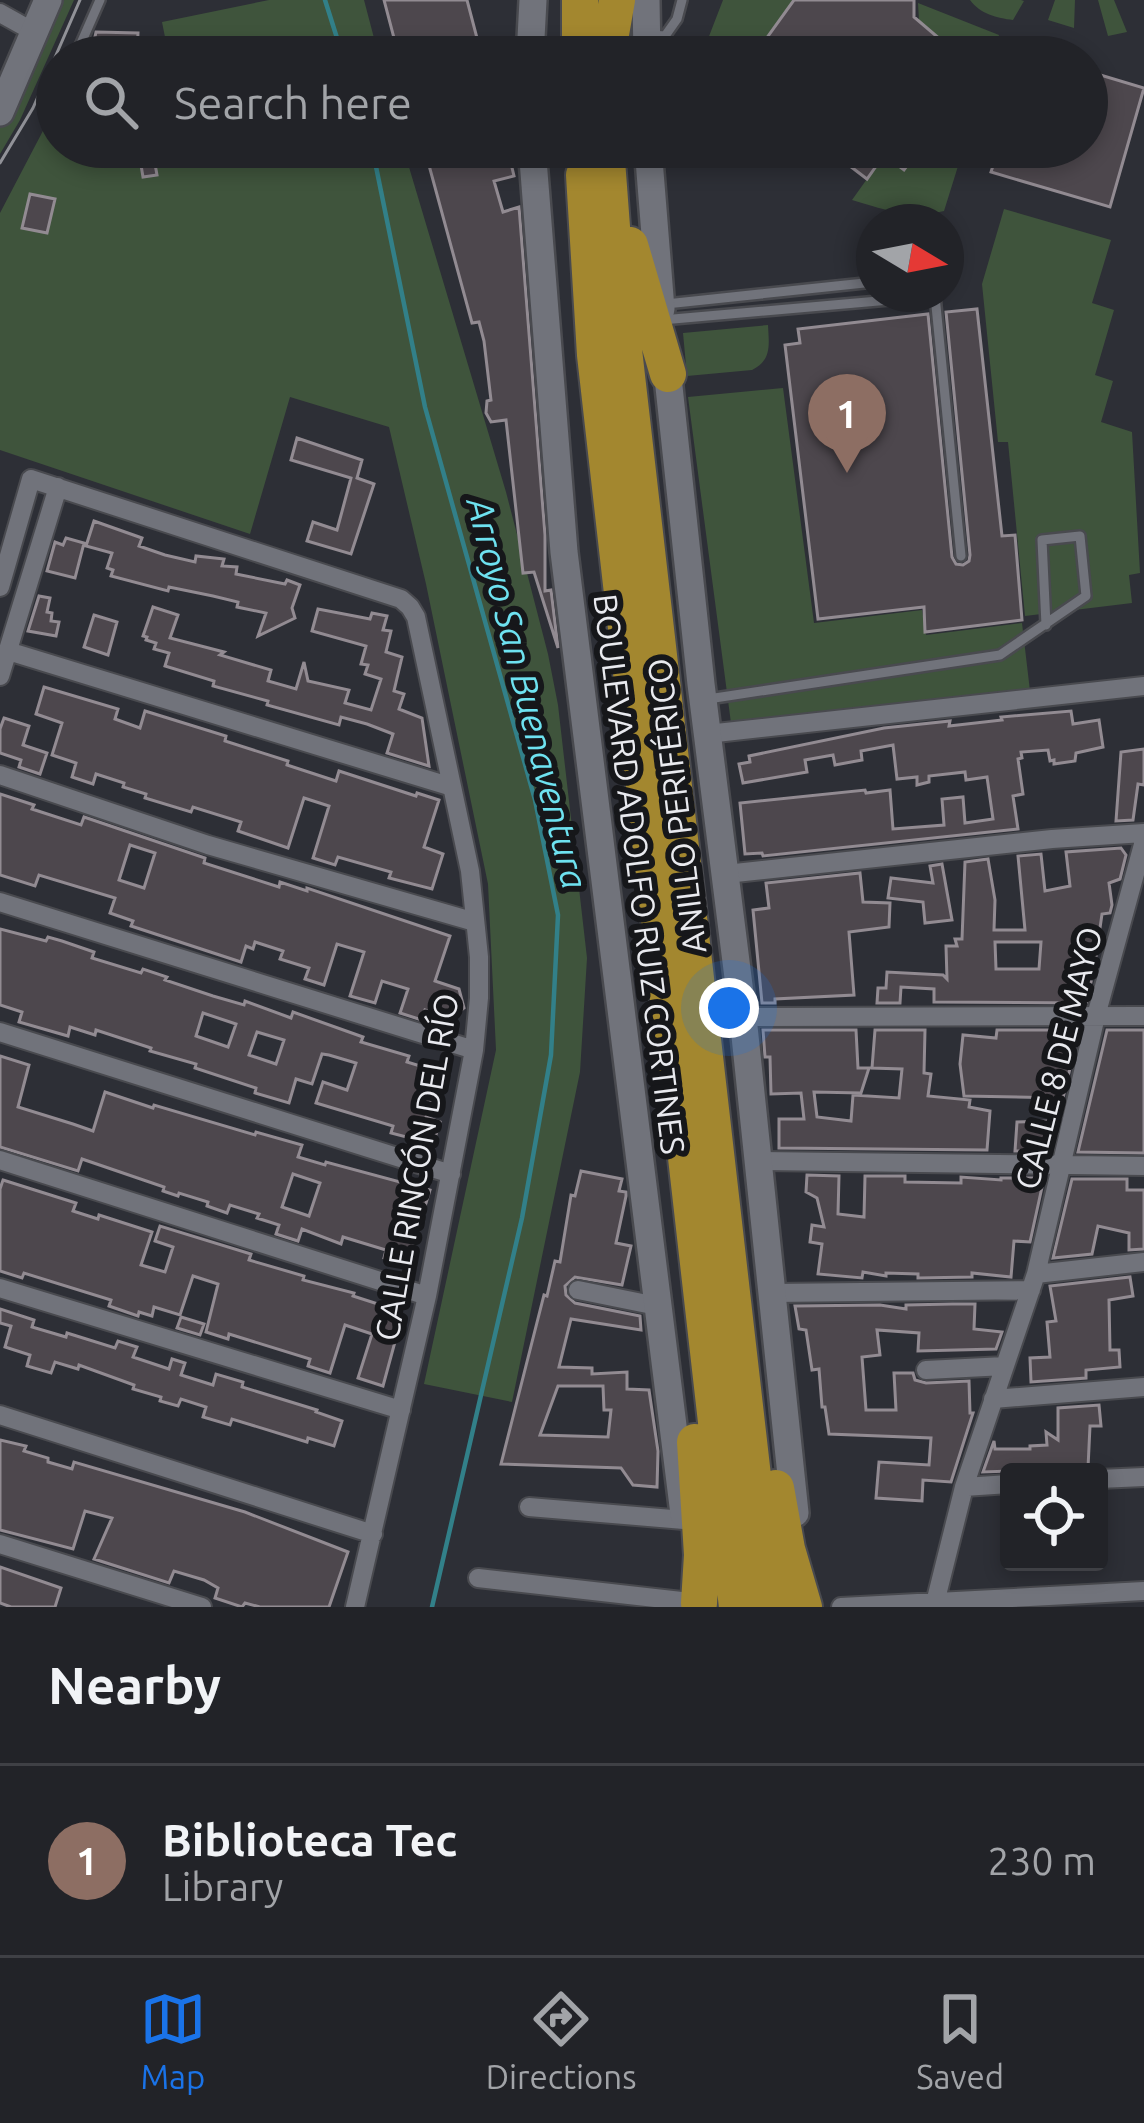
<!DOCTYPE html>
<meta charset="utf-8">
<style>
:root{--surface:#222328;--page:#2e2f34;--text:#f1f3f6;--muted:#a2a4a8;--line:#3f4045;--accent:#1a73e8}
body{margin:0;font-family:Ubuntu,sans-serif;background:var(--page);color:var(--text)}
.controls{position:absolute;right:36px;bottom:36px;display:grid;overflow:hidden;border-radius:12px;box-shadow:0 6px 18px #0003}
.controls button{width:108px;height:108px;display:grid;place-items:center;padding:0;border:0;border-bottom:3px solid var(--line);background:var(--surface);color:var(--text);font:60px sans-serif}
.compass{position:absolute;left:856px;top:204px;width:108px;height:108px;border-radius:50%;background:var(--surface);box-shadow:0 6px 18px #0003;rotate:100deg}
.you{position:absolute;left:729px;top:1008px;width:42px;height:42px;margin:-30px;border:9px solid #fff;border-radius:50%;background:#1a73e8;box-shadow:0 0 0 18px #1a73e833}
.badge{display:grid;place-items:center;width:78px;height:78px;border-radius:50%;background:var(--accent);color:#fff;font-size:39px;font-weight:700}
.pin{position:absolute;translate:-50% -99px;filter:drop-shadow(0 3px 6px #0008)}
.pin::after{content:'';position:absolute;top:63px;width:42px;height:36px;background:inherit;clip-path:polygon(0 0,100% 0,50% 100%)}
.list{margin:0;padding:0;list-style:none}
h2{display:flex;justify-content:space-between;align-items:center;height:156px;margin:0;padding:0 48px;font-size:51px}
h2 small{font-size:39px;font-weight:400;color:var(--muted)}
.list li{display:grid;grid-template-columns:78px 1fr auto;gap:36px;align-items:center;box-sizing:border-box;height:192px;padding:0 48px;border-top:3px solid var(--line)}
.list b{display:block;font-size:45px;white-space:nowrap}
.list p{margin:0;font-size:39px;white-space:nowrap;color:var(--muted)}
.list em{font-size:39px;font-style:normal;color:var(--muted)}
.icon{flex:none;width:66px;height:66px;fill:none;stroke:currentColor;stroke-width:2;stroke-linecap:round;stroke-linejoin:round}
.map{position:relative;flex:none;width:1144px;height:1607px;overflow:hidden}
.search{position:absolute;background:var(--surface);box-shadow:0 6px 18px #0003;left:36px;right:36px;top:36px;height:132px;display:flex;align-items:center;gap:30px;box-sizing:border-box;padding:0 42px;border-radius:66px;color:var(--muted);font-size:45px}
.sheet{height:348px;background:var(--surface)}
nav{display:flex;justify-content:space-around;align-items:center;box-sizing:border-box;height:168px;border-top:3px solid var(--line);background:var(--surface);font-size:33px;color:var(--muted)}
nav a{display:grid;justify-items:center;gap:6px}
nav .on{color:var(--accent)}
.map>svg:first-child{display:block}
</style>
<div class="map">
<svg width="1144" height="1607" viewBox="0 0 1144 1607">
<rect width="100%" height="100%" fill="#2d2f36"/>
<!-- green -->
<path fill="#3f543c" d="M59,0H74L20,120L0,154V127L13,104Z
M269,0H364L379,57H304L302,53L284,57H169L162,22Z
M723,0H794L753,57H701Z
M970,0H1021L1024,1L1013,20C997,18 980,14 970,0Z
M1055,0H1075L1074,28L1048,20Z
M1098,0H1114L1127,32L1108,36Z
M918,3L999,35L992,57H949L953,50L919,21Z
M57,104V147H403L506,492L548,654L558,705L587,958L580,1072L512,1402L424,1384L496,1050L488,884L426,584L389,427L290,397L250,534L0,450V213Z
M921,147H964L944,211C909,219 886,210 852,200L884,155L904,170Z
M1004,209L1111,240L1092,303L1114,310L1095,375L1113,381L1101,422L1132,432L1140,573L1129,575L1132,603L1025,616L1008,442H998L982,284Z
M768,325C769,345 772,360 752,370L687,376L683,333Z
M783,388L814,623L922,610L926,635L1022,623L1030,691L731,723L688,397Z"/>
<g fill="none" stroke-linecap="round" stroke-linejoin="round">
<!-- stream -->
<path stroke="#328089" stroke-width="4.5" d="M325,0L343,57
M372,147L425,407L535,800L558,915L551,1055L522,1218L432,1607"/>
</g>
<!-- building -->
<path fill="#4d474d" stroke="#928b92" stroke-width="3" fill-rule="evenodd" d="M384,0H467L482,57H399Z
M794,0H914V17L961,57H753Z
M96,32L138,33L137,57H100V50L92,51Z
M1087,71L1144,88L1110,207L991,172L999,147H1087Z
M138,147H152L157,175L143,177Z
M424,147H507L514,176L494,181L503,212L519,207L545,535V591L551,590L558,648L534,572L523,573L506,420L491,422L486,413L487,401L491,400L484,341L479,322L472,323Z
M825,147H921L904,170L884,155L867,179Z
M30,194L55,199L47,233L22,228Z
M977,309L1002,536L1015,535L1022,620L925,632L924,607L818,619L785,345L800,343L798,329L928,314L952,557L956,564L963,565L969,561L970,555L946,312Z
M297,438L362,460L357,478L374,484L351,554L307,541L313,522L337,530L351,478L291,460Z
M94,521L142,538L139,546L165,555L195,562L196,556L224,559L222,566L237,567L236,574L285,584L287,580L300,585L292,608L295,618L258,636L266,613L237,607L238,602L213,596L169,587L168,591L111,576L113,570L107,568L112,553L86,546Z
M66,538L84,543L75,578L47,571L55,542L63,545Z
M39,596L50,598L47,612L52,613L51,621L59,622L56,636L28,631Z
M153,607L178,615L170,638L224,652L220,655L271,670L268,681L296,689L304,662L308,681L349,690L345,703L371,710L381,679L365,674L368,665L361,664L366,646L312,631L318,609L370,619L372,613L387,616L383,630L391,631L386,652L402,657L394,691L404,694L399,709L422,718L429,766L387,753L393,734L367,724L341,717L339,725L267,705L268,701L213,686L214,681L165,666L169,653L154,649L156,643L146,640L147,637L143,636Z
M94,615L117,622L108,655L84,647Z
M44,687L118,709L115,719L140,728L145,711L226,736L225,741L288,761L287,765L336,781L339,771L416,796L417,793L439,800L424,847L443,854L432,889L389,878L391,872L338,857L335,865L313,858L329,806L304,798L288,848L238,831L241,822L193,807L191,812L145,798L146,794L123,787L124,783L96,774L93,784L72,777L76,763L52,755L62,723L36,714Z
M1071,711L1073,724L1099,720L1103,747L1076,753L1075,761L1054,764V760L1050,761L1048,750L1021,752L1022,758L1018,759L1023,794L1013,796L1018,829L763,856L762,853L745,854L740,803L865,790L866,793L890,790L893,829L944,825L942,799L963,797L965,823L993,819L987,777L966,780L965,772L929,776V782L917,785V777L897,779L893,745L861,751L862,760L835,765L833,755L805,760L807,772L743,783L739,764L750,762L749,756L884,728L950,721L949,726L1002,720L1001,717Z
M4,718L29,726L23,745L47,753L40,774L19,767L21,760L0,753V729Z
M1144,749V785L1138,784L1133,820L1116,821L1121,752Z
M0,794L34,805L32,809L81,825L84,817L205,858L204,863L279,887L280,882L307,891V888L450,936L435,981L459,989L464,1008L450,1019L425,1010L422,1020L400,1013L408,989L382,981L375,1003L350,996L364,952L337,944L324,985L305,979L309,968L280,959L283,951L255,942L253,949L246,946L241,962L131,926L133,921L110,913L115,898L39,875L35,886L0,875ZM130,845L155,853L144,888L119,880Z
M1121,848L1126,855L1120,879L1109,883L1112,905L1110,913L1102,914L1096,956L1076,953L1073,981L1091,982L1086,1003L934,1002V989L901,987L900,1003H877L878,988H886L887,972L943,975L947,979L946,946H957L955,939H962L965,862L988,859L995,900L994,930H1025L1018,856L1041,854L1045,891L1070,886L1066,852ZM995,942H1041L1039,969H996Z
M942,864L952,920L925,923L923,902L888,898L891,878L933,883L930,866Z
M860,873L863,902L890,903L889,927L849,932L854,995L775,999V1003H762L753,910L769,908L766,883Z
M0,929L46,941L48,937L62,941L94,952L92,958L141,973L143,969L167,977L165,980L213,996L244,1005L245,1001L291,1018L293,1012L363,1037L361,1042L409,1056L407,1062L440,1072L426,1117L440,1122L433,1144L391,1133L393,1126L316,1103L323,1082L347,1090L356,1063L329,1055L322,1054L312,1084L296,1079L289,1103L255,1093L256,1088L195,1068L196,1064L150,1051L151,1048L96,1030L95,1035L70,1027L68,1036L19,1022L22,1012L0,1005ZM203,1013L236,1024L228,1047L196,1036ZM257,1032L284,1040L276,1064L249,1055Z
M763,1030H856L858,1068H869L861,1093L814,1092L817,1117L851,1121L853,1095L899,1098L902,1069L872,1068L875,1030H925L924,1073L931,1074L928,1096L970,1100L969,1107L990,1111L987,1150L779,1148V1119H804L801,1093L771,1094L770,1057H765Z
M997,1030H1079L1063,1098L964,1096L960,1064L963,1035L996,1038Z
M1107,1030H1144V1153L1078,1152Z
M0,1056L29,1065L18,1107L73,1124L93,1131L105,1092L153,1108L154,1105L255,1135L256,1132L302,1145L298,1157L325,1165L326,1162L430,1190L407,1265L384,1258L386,1250L343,1237L341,1244L302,1229L298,1241L276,1234L279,1225L257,1218L259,1214L230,1205L227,1213L207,1206L208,1202L179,1193L178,1196L163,1191L164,1187L82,1159L78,1171L0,1147ZM293,1174L320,1183L309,1216L282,1207Z
M1049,1121L1057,1123L1051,1151H1015L1017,1122Z
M581,1171L622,1179L619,1191L626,1192V1196L616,1243L631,1246L622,1285L575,1277L565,1286L566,1295L575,1303L640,1316L641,1330L571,1319L559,1367L592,1368V1374L627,1372V1389L649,1390L658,1451L657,1487L633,1485L621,1468L501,1464L544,1295L547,1296L555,1261L560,1262L571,1195L575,1196ZM558,1386H603L604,1410H611L608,1437L540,1435Z
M807,1175L839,1176L838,1214L864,1217L865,1176H905V1182L961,1183V1177L1001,1180V1178H1044L1030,1242L1014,1241L1011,1277L972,1273V1277L918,1278V1274L886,1273V1276L863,1272L862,1278L818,1274L822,1244L810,1242L812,1225L824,1227L817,1198L806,1192Z
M1072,1179H1127V1190H1144V1249L1129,1250V1233L1098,1226L1092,1254L1053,1258Z
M3,1180L76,1203L73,1211L98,1219L99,1215L152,1232L141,1265L165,1272L173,1247L155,1241L160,1226L251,1254L249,1260L304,1276L303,1280L354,1293L353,1296L378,1304L377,1308L402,1316L383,1386L358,1378L372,1334L345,1325L330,1373L308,1366L310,1359L229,1334L228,1339L206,1332L218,1284L193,1276L180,1315L154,1307L152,1316L139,1312L138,1316L109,1306L111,1300L24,1273L22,1278L0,1271V1189Z
M1130,1277L1133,1296L1109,1300L1110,1350H1119L1120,1367L1086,1370V1378L1031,1382L1030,1358L1050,1357L1047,1322L1056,1321L1050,1286Z
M952,1304H975L974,1329L1002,1332L996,1349L918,1351L919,1333L877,1330L880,1355L862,1357L866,1410H896L894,1373H913L915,1380L926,1383L969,1381L970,1413H973L951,1482L923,1480L922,1501L876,1498L879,1462L929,1465L931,1438L829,1434L825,1407H822L819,1369L812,1370L806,1330L799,1329L795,1306L880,1305L906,1309V1305Z
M0,1309L34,1320L32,1327L66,1337L67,1333L115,1348L118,1341L137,1347L133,1357L169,1369L172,1359L185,1363L181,1375L213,1385L216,1374L243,1382L242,1387L317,1410L316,1412L342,1421L334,1446L308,1438L307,1442L232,1419L230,1425L203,1417L206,1407L181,1399L178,1406L160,1401L161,1397L133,1389L134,1385L79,1365L78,1369L55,1362L51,1373L27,1366L30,1355L5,1347L11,1326L0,1323Z
M181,1317L204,1324L200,1335L177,1328Z
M1099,1405L1101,1426H1090L1088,1468L983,1472L994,1441L995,1449H1030V1446L1047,1445L1046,1432L1058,1440V1408Z
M0,1440L26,1446L24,1451L48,1458V1462L72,1469L74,1462L245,1512L348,1552L329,1607H260L245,1603L242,1607L215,1598L218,1588L204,1580L174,1571L169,1583L94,1559L112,1518L85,1511L73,1549L0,1530Z
M0,1567L61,1588L55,1607H11L0,1603Z"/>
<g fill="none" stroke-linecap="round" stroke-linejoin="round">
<defs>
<path id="service" d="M651,35L665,36L677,19L682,0
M75,57L100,0
M666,304L874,282
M662,320L935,296L961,556
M708,699L1000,655L1086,596L1080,536L1042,540L1046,625"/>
<path id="minor" d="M0,13L34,32
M0,587L31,479L401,599L410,607L416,617L470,871L479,957V998L474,1050L427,1296L355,1607
M8,651L452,787
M0,676L58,487
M707,734L1144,686
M0,775L208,845L475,922
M726,874L1052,839L1144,833
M0,902L474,1050
M743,1017L1144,1016
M0,1032L451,1174
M0,1160L427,1296
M758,1161L1144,1166
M1036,1274L1144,1262
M0,1288L401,1410
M578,1290L657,1306
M773,1293L1031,1290
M926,1370L1005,1366
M993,1399L1144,1387
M0,1415L373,1534
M1099,1479L1144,1477
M964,1487L1009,1484
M529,1507L684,1520
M0,1544L202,1607
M478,1578L699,1603
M841,1607L1144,1591
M934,1607L964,1487L1036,1274L1096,1016L1144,841"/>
<path id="secondary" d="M646,0L647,57
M530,57L533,0
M0,112L48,0
M532,147L564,552L684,1514
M648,147L661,309
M666,359L701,684L743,1017L795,1513"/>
<path id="motorway" d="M580,57V0
M607,57L617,0
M606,147L616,280L768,1607
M584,175L595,355L737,1607
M630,245L668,374
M695,1442L702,1555L699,1603
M776,1488L787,1549L804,1607"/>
</defs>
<!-- service casing -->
<use href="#service" stroke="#494a4f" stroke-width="14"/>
<!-- minor casing -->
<use href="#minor" stroke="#494a4f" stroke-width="22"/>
<!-- secondary casing -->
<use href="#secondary" stroke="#494a4f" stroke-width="32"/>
<!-- motorway casing -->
<use href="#motorway" stroke="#494a4f" stroke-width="40"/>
<!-- service -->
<use href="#service" stroke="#71737b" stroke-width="9"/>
<!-- minor -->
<use href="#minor" stroke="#71737b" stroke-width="18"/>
<!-- secondary -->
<use href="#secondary" stroke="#71737b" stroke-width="27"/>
<!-- motorway -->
<use href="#motorway" stroke="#a3872f" stroke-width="36"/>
<!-- tram -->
<path stroke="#919298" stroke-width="3" d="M0,163L33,108L80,0"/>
</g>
<g text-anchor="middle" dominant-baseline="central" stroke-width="12" stroke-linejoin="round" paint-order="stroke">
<!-- street labels -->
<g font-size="33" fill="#e9eaef" stroke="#16171a">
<text transform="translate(676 806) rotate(-97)">ANILLO PERIFÉRICO</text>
<text transform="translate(640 874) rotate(83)">BOULEVARD ADOLFO RUIZ CORTINES</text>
<text transform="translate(1058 1058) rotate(-76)">CALLE 8 DE MAYO</text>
<text transform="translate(416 1167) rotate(-80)">CALLE RINCÓN DEL RÍO</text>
</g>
<!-- water labels -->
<g font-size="36" font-style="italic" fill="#6ee2f0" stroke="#16171a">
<text transform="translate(528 693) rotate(76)">Arroyo San Buenaventura</text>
</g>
</g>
</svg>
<div class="controls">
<button><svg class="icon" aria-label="locate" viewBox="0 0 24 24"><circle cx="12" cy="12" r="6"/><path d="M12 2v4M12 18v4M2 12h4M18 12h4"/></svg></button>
</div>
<svg class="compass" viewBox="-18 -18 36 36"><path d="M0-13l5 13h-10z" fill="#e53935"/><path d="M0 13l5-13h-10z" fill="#a2a4a8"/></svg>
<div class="you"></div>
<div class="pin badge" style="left:847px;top:473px;background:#8d6e63">1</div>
<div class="search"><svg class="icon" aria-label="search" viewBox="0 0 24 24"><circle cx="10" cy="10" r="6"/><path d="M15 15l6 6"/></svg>Search here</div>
</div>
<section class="sheet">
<h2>Nearby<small></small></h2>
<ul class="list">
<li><span class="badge" style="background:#8d6e63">1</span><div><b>Biblioteca Tec</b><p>Library</p></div><em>230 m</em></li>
</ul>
</section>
<nav>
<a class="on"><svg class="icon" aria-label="map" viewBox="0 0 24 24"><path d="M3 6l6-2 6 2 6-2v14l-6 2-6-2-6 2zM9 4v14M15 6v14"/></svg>Map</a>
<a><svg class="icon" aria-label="directions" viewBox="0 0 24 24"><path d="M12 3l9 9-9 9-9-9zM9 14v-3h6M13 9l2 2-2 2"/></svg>Directions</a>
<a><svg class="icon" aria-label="saved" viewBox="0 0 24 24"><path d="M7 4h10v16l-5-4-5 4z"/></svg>Saved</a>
</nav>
